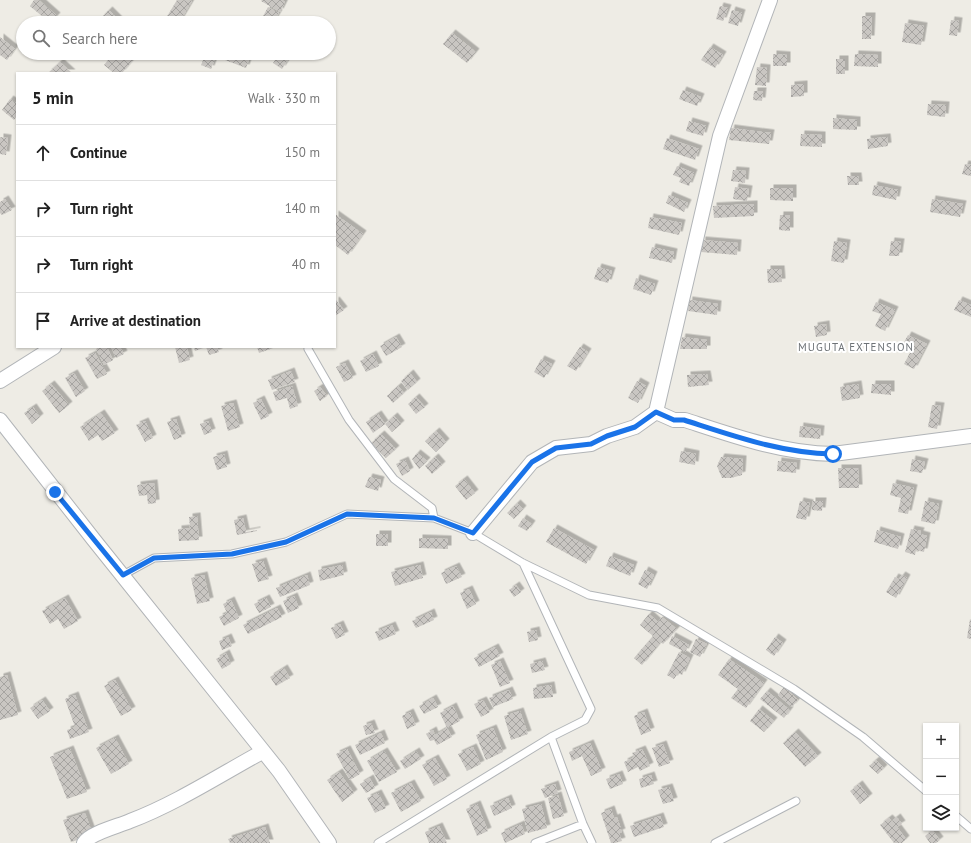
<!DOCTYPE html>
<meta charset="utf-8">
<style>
:root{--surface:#fff;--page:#f2f2f2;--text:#222;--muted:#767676;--line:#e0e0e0}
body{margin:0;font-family:"PT Sans",sans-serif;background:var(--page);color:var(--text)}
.controls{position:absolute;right:12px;bottom:12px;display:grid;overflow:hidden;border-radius:0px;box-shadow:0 1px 3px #0004}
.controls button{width:36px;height:36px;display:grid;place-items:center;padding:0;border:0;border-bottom:1px solid var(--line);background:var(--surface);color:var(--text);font:20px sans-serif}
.stop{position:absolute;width:12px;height:12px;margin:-9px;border:3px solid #1a73e8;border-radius:50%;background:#fff}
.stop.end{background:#1a73e8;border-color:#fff;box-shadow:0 1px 4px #0008}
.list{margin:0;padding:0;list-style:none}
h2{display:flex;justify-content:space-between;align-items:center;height:52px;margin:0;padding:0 16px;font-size:17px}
h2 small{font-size:13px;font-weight:400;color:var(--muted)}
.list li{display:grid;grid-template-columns:26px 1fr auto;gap:12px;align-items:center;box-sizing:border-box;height:56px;padding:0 16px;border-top:1px solid var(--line)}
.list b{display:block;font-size:15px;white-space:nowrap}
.list em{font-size:13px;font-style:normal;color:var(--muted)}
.icon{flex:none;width:22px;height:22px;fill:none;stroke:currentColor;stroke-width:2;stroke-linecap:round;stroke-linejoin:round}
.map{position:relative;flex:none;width:971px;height:843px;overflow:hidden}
.search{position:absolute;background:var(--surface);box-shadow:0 1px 3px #0004;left:16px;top:16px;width:320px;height:44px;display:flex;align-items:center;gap:10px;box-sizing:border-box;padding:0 14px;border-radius:22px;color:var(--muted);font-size:15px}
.panel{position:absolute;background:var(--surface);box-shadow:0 1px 3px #0004;left:16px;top:72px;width:320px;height:276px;border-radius:0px}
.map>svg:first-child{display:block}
</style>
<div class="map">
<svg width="971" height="843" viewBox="0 0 971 843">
<defs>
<pattern id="building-cross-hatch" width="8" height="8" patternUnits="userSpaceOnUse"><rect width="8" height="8" fill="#c9c6c2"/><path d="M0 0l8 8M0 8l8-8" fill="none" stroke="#a6a4a1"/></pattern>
<filter id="shadow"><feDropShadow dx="3.5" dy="-3.5" stdDeviation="0" flood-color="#0004"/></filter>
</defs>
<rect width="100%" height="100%" fill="#eeece5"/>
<!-- building -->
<path fill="url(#building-cross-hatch)" filter="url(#shadow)" d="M34,0H39L57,16L50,23L30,6Z
M177,0L192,1L179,23H163Z
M262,0H282L285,2L280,12L261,1Z
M720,6L728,8L723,21L716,19Z
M268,7L279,13L273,23H263L260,22Z
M109,10L119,20L117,23H106L101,18Z
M732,10L742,13L738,26L728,23Z
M862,16H872L871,39H862Z
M951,20L959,21L957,36L949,35Z
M905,23L924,26L921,45L902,42Z
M452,33L476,52L467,63L443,44Z
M0,37L15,49L7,60L0,55Z
M710,47L723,55L715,68L701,60Z
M114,53H139L122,73H114L104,65Z
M206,53H217L211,69L201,65Z
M227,53H239L250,57L246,68L225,60Z
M280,53L292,54L282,69L273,63Z
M773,54L787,55V66H773Z
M855,54L878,55V67L854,66Z
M836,59H845V74H836Z
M60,62L72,73H48Z
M757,67L767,68L766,86L755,85Z
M804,84V96L791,97V85Z
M683,90L701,97L697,106L679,99Z
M754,91H763L762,101L753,100Z
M10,99L17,104V116L14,120L2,110Z
M928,104L946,105L945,117L927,115Z
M833,118L857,120V130L833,129Z
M689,121L706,126L703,136L686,131Z
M731,128L771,133L769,144L729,140Z
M801,134L822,135V147L800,146Z
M0,137L8,138L6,155L0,154Z
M887,137L888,146L868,149L867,139Z
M667,138L699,149L695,160L663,149Z
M965,164L971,165V176L962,174Z
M677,166L694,173L689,186L679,182L681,178L673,175Z
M733,170L746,171L745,183L731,181Z
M847,176H858L859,185H848Z
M874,185L898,190L896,200L872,195Z
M735,187L749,189L747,201L733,199Z
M770,188H793V201L770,200Z
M669,195L688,203L684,212L666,203Z
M5,199L12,210L2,215L0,213V202Z
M932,199L963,204L960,217L930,212Z
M754,204V216L714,218L713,206Z
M335,214L363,234L348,255L335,245Z
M780,215H790V231L779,230Z
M650,217L682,223L679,235L648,228Z
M702,240L738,243L737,255L701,252Z
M834,241L847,243L844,263L831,261Z
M891,241L901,242L899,256H889Z
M652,247L674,252L672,263L649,258Z
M598,267L612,271L608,283L594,279Z
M767,269H781L782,282L768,283Z
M636,278L655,284L651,295L633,289Z
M336,300L344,310L335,316V301Z
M689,300L718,304L717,315L688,311Z
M959,300L971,305V317L954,310Z
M876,302L895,310L885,331L875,326L881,314L872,311Z
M826,324L827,335L816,337L814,326Z
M908,335L927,344L914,369L904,364L912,349L903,344Z
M396,337L402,347L386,356L380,346Z
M682,337L707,340V349H680Z
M99,347H107L113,360L104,365L96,349Z
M111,347H120L124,354L116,358Z
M175,347H187L190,360L179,363Z
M194,347H217L219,352L209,355L206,347L195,351Z
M257,347H276L259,353Z
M580,347L588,352L576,371L567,366Z
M95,353L107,374L97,379L85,358Z
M373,354L379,366L366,372L360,361Z
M541,359L552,364L544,378L534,372Z
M345,363L353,378L344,382L336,367Z
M291,371L295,382L272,390L268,380Z
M74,373L85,391L76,397L65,378Z
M410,373L417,382L408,390L401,381Z
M707,374L709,385L688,387L687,375Z
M637,381L646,386L638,403L628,398Z
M51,384L69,405L59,413L42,391Z
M858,384L860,398L842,401L840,387Z
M872,384H891V395L871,393Z
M292,386L298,406L290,409L287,398L276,401L273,392Z
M398,386L404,393L393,403L387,396Z
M320,387L327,396L320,401L314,391Z
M416,397L425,407L416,414L408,404Z
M261,399L269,416L261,420L253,403Z
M233,403L240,427L228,431L221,406Z
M932,405L941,406L937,429L928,427Z
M33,407L40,417L32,424L24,413Z
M101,413L115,433L102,441L98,435L89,441L80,427Z
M378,414L385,424L373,433L366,422Z
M394,416L401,424L392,432L385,424Z
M176,419L182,437L174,440L167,422Z
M145,421L153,438L145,442L136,425Z
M208,421L212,432L204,435L200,424Z
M800,426L821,429L820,439L799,437Z
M436,431L446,442L436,452L425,441Z
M381,434L396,449L386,458L371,443Z
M681,451L696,454L695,465L679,462Z
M417,453L427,461L419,469L412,459Z
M224,454L227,467L217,470L213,457Z
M435,457L442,465L432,474L425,466Z
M721,457L743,459L742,475L731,478H722L717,466Z
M912,459L925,462L922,473L910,471Z
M405,460L410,471L402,476L396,464Z
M778,461L797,463L796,473L777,471Z
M838,468H858L859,488H839Z
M369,477L381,480L378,491L365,487Z
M464,479L475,493L466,500L455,486Z
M154,483L156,503L148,504L147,495L139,496L137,485Z
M893,483L914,488L908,514L898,512L901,498L890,495Z
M800,501L810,503L806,520L796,518Z
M812,501H823L822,511L812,510Z
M925,501L939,504L935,524L921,521Z
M517,503L523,509L514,519L507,513Z
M197,516L199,540L179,541L178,529L190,528L189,517Z
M243,518L246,532L257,530V531L237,535L234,520Z
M523,518L532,524L527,531L518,526Z
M554,528L594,550L586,564L546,542Z
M911,529L921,531L920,534L927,536L924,552L916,550L915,555L905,552Z
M877,530L901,537L898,549L874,542Z
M376,534H388V546H376Z
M419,538L448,539V549L419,548Z
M610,556L634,565L630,576L606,566Z
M263,561L269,579L258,582L252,564Z
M342,565L344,575L320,581L318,570Z
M420,565L423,578L395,586L391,572Z
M456,566L462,577L446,584L441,573Z
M645,570L654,575L647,589L638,584Z
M204,575L210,601L197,604L191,578Z
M307,575L310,585L280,597L276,588Z
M902,575L907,578L896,598L886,592L895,577L899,579Z
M516,585L521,592L514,597L509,590Z
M469,589L476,604L467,609L460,593Z
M294,596L299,608L288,613L283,601Z
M65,598L78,621L64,629L58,619L50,624L42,611Z
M266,598L271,607L259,613L254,604Z
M231,600L239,618L224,626L219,617L227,613L223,604Z
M277,608L282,617L248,634L243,625Z
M431,612L434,620L416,628L412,621Z
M649,614L658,622L662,617L677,629L663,644L661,642L642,665L634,658L653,636L640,625Z
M970,619L971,620V639L967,638Z
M340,624L345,635L336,639L331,628Z
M392,625L396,634L379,641L375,632Z
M536,630L538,640L529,642L527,632Z
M672,636L689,645L685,652L669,644Z
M228,637L232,646L222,650L219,641Z
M775,637L783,643L774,656L766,650Z
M696,639L707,644L700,657L690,652Z
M495,647L500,656L479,667L474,658Z
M679,652L690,658L682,675L678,673L674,679L667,675Z
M226,653L231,664L222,669L216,659Z
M729,659L764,683L746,708L731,698L738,689L718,675Z
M500,661L510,683L500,687L491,665Z
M542,661L545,670L532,673L530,664Z
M284,668L290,678L276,686L270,677Z
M7,675L18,715L0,720V677Z
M115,680L132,710L121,716L104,686Z
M551,685L553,697L534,699L533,688Z
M784,687L798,700L792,707L778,695Z
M509,690L513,699L493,707L489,698Z
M767,691L790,710L784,718L760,699Z
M75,695L89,732L70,739L67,730L75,727L65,699Z
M433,698L438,707L424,714L419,706Z
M42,700L50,711L38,719L30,708Z
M483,700L490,712L481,717L474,704Z
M453,706L460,721L447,728L440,713Z
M759,709L774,721L764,732L750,721Z
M520,711L528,734L511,740L504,716Z
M410,712L416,725L407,729L402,716Z
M644,712L651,731L641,735L634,716Z
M371,723L375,733L366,735L363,726Z
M447,728L452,737L437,745L434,740L430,741L426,734L433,730L435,735Z
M493,728L503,752L486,760L476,735Z
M795,732L818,756L805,767L783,743Z
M381,733L385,743L360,755L355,745Z
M115,738L129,764L111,774L96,748Z
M590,743L602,771L591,776L582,756L572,761L569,752Z
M663,744L670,763L659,767L652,748Z
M473,747L481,764L467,771L458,754Z
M70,749L87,792L67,799L50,757Z
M347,749L360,774L350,780L336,754Z
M642,749L650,766L640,771L638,767L628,772L624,762L634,757L632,753Z
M384,751L397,772L379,782L367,761Z
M416,751L421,759L405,769L400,761Z
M435,758L447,779L434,786L422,765Z
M876,760L884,768L878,774L869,766Z
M339,772L354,793L342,802L327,780Z
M619,774L623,784L610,789L606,779Z
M651,775L654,784L641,788L639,779Z
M370,778L375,788L366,793L360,784Z
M411,783L421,801L401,812L391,793Z
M555,784L558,793L545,798L541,789Z
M859,784L869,797L860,804L850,791Z
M669,787L674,801L663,804L658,790Z
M378,793L386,808L375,813L367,798Z
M558,795L564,816L553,819L548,798Z
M508,798L512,808L494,816L490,806Z
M477,804L488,831L477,836L466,809Z
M541,804L547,828L528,833L522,809Z
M611,809L614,818L617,817L622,832L619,833L622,841L615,843H611L601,813Z
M85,813L93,835L71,842L63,820Z
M660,816L664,827L634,837L630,826Z
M897,817L902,824L897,827L906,839L902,843H894L880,825L889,818L892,821Z
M521,824L525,834L505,843L501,833Z
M439,826L447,843H429L425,832Z
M265,827L270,843H230L228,839Z
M932,830L940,840L936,843H930L925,836Z"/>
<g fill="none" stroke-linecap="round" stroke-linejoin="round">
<defs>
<path id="lane" d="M308,349L349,420L394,479L432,508L434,518
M123,575L154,558L232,554L286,542L347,514L434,518L473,533L523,563L589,595L658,608L794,689L863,737L926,791
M551,737L583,824L592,843
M956,816L971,829
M378,843L551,737L585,720L591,709L523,563
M535,843L583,824
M715,843L796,801"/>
<path id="street" d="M0,381L54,347
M656,412L674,420H685C734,436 781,453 833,454L971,436
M0,420L94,540L279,771L329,843
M473,533L532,462L556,448L591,444L607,436L635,427L656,412L720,136L770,0
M84,843C90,833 119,826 130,821C175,804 220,775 262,752"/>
</defs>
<!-- lane casing -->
<use href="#lane" stroke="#b2b5b8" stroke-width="9"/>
<!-- street casing -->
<use href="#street" stroke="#b2b5b8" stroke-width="16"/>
<!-- lane -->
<use href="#lane" stroke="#fff" stroke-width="7"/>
<!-- street -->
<use href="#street" stroke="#fff" stroke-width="14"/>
</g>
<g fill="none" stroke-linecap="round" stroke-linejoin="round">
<!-- route -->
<path stroke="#1a73e8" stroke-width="5" d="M55,492L123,575L154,558L232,554L286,542L347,514L434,518L473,533L532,462L556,448L591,444L607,436L635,427L656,412L674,420H684C734,436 781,453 833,454"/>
</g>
<g text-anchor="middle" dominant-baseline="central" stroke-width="4" stroke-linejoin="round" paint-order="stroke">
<!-- neighbourhood labels -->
<g font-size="11" letter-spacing="1" fill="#6d7276" stroke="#fff">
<text x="856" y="347">MUGUTA EXTENSION</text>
</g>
</g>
</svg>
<div class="controls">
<button>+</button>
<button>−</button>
<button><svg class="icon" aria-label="layers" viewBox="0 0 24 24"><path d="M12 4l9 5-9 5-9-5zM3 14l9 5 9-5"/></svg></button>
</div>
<div class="stop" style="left:833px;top:454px"></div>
<div class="stop end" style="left:55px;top:492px"></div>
<div class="search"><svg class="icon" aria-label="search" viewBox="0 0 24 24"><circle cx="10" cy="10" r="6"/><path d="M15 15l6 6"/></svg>Search here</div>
<section class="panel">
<h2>5 min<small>Walk · 330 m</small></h2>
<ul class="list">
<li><svg class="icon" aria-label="ahead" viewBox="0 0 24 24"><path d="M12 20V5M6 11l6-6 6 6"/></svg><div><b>Continue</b></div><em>150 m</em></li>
<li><svg class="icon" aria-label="right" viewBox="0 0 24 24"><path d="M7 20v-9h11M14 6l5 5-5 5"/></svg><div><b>Turn right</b></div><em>140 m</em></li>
<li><svg class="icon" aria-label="right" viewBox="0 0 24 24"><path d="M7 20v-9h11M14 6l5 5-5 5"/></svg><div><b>Turn right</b></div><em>40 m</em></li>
<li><svg class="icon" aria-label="arrive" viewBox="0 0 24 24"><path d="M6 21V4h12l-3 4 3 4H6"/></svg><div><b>Arrive at destination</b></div></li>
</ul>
</section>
</div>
